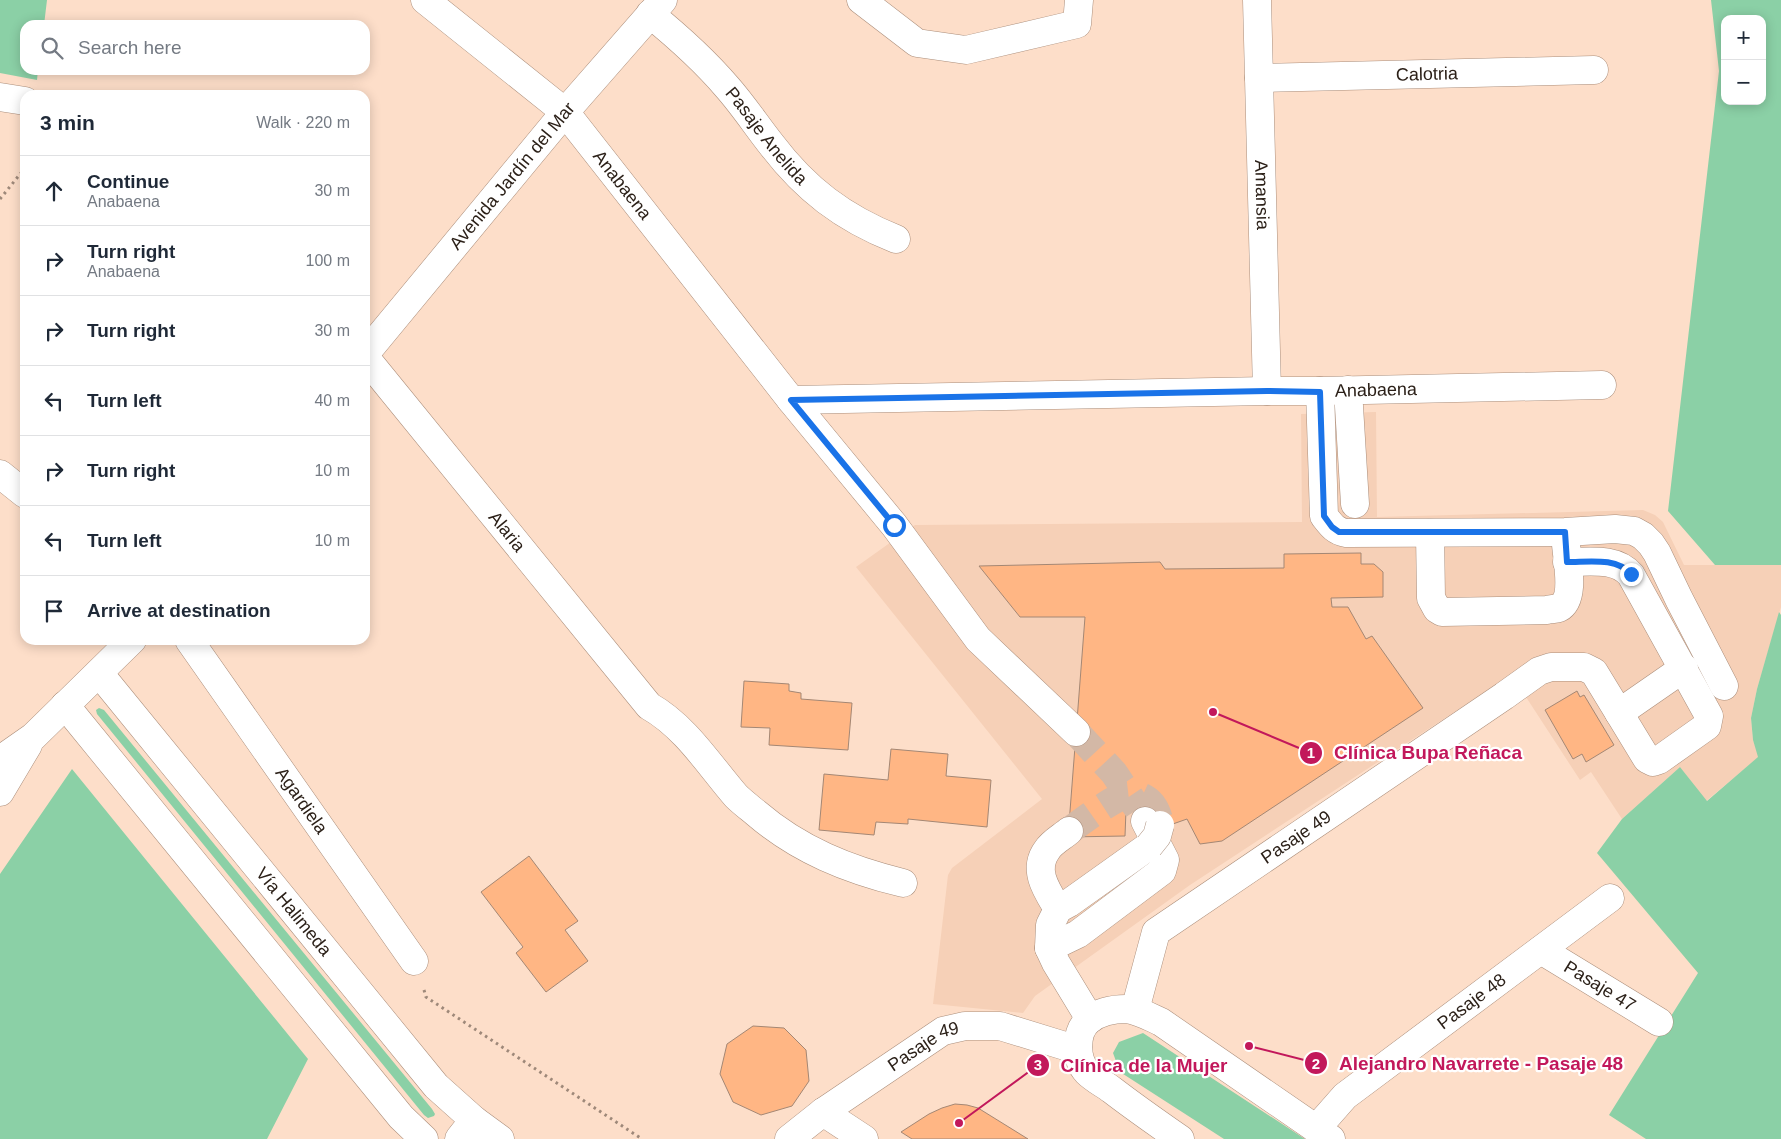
<!DOCTYPE html>
<meta charset="utf-8">
<style>
:root{--surface:#fff;--page:#f2f2f3;--text:#1f2937;--muted:#747a83;--line:#e0e1e3}
body{margin:0;font-family:Arial,sans-serif;background:var(--page);color:var(--text)}
.controls{position:absolute;right:15px;top:15px;display:grid;overflow:hidden;border-radius:10px;box-shadow:0 2px 12px #0003}
.controls button{width:45px;height:45px;display:grid;place-items:center;padding:0;border:0;border-bottom:1px solid var(--line);background:var(--surface);color:var(--text);font:25px sans-serif}
.stop{position:absolute;width:15px;height:15px;margin:-11px;border:4px solid #1a73e8;border-radius:50%;background:#fff}
.stop.end{background:#1a73e8;border-color:#fff;box-shadow:0 1px 5px #0008}
.list{margin:0;padding:0;list-style:none}
h2{display:flex;justify-content:space-between;align-items:center;height:65px;margin:0;padding:0 20px;font-size:21px}
h2 small{font-size:16px;font-weight:400;color:var(--muted)}
.list li{display:grid;grid-template-columns:32px 1fr auto;gap:15px;align-items:center;box-sizing:border-box;height:70px;padding:0 20px;border-top:1px solid var(--line)}
.list b{display:block;font-size:19px;white-space:nowrap}
.list p{margin:0;font-size:16px;white-space:nowrap;color:var(--muted)}
.list em{font-size:16px;font-style:normal;color:var(--muted)}
.icon{flex:none;width:28px;height:28px;fill:none;stroke:currentColor;stroke-width:2;stroke-linecap:round;stroke-linejoin:round}
.map{position:relative;flex:none;width:1781px;height:1139px;overflow:hidden}
.search{position:absolute;background:var(--surface);box-shadow:0 2px 12px #0003;left:20px;top:20px;width:350px;height:55px;display:flex;align-items:center;gap:12px;box-sizing:border-box;padding:0 18px;border-radius:15px;color:var(--muted);font-size:19px}
.panel{position:absolute;background:var(--surface);box-shadow:0 2px 12px #0003;left:20px;top:90px;width:350px;height:555px;border-radius:15px}
.map>svg:first-child{display:block}
</style>
<div class="map">
<svg width="1781" height="1139" viewBox="0 0 1781 1139">
<rect width="100%" height="100%" fill="#fddec9"/>
<!-- built -->
<path fill="#f6d0b7" d="M1376,412L1377,517L1643,510L1655,515L1663,522L1684,565H1781V607L1757,689L1751,718L1753,740L1759,757L1706,801L1680,767L1622,819L1591,772L1580,780L1526,697L1497,684L1190,885L1035,996L1023,1013L933,1004L948,875L952,868L1042,799L856,567L915,525L1302,522L1301,414Z"/>
<!-- green -->
<path fill="#8bd0a6" fill-rule="evenodd" d="M0,0H47L44,25H25V70H38L37,80L0,73Z
M1711,0H1781V565H1715L1668,511L1719,71ZM1725,19H1762V101H1725Z
M1779,612L1781,615V1139H1646L1609,1115L1698,973L1597,853L1622,819L1680,767L1707,801L1758,757L1753,740L1751,718L1757,689Z
M99,708L104,710L432,1109L435,1114L434,1116L428,1118L424,1115L97,714L96,710Z
M72,769L308,1059L267,1139H0V874Z
M1143,1033L1305,1139H1224L1120,1072L1113,1053L1119,1042Z"/>
<!-- building -->
<path fill="#ffb684" stroke="#a48774" d="M1361,553V564H1374L1383,572V597L1331,598L1332,607H1348L1366,639L1372,636L1423,708L1222,841L1200,844L1187,819L1170,825L1145,821L1136,811L1126,810L1125,836L1068,837L1085,617H1020L979,566L1160,562L1165,569L1284,568V554Z
M744,681L789,684V691L801,693V699L852,703L848,750L769,745L770,728L741,727Z
M1577,691L1580,697L1584,695L1614,745L1586,762L1582,754L1573,759L1545,710Z
M891,749L948,754L946,776L991,780L987,827L908,819V824L876,822L874,835L819,830L824,774L888,780Z
M529,856L578,921L565,930L588,961L546,992L516,953L523,947L481,892Z
M753,1026L784,1028L806,1050L809,1081L792,1106L761,1115L733,1102L720,1074L727,1044Z
M955,1104L967,1105L978,1108L1028,1139H912L901,1132L929,1114L942,1108Z"/>
<g fill="none" stroke-linecap="round" stroke-linejoin="round">
<!-- minor-tunnel -->
<path stroke="#d3b8a6" stroke-width="28" stroke-dasharray="28 14" stroke-linecap="butt" d="M1076,732L1114,773L1138,809
M1069,831C1081,822 1113,798 1126,795C1146,791 1158,808 1160,825"/>
<defs>
<g id="minor">
<path id="s1" d="M425,0L565,112L791,400L894,525L978,639L1076,732"/>
<path d="M861,0L917,43L966,50L1077,24L1079,0"/>
<path id="s2" d="M1257,0L1267,391"/>
<path id="s3" d="M650,14C677,36 704,60 727,87C743,105 756,125 771,144C805,189 843,218 896,239"/>
<path id="s4" d="M1259,78L1594,70"/>
<path d="M0,97L25,101"/>
<path id="s5" d="M365,354L565,112L663,0"/>
<path id="s6" d="M365,357L649,706C686,727 709,765 736,796C742,802 750,808 756,813C799,850 849,870 903,883"/>
<path d="M1348,390L1355,504"/>
<path d="M1320,391L1324,516C1331,525 1335,531 1346,533L1565,532L1615,529L1634,531L1643,536L1651,544L1657,553L1679,599L1724,686"/>
<path id="s7" d="M791,400L1267,391H1320L1602,385"/>
<path d="M0,474L25,494"/>
<path d="M1430,533L1431,598L1437,609L1442,612L1547,610C1550,609 1556,609 1559,608C1576,599 1567,560 1566,544"/>
<path d="M1567,562C1589,562 1616,557 1631,575L1709,716L1707,726L1659,760L1653,762L1647,759L1619,713"/>
<path id="s8" d="M189,640L414,961"/>
<path id="s9" d="M99,673L436,1086L474,1120L500,1139"/>
<path d="M65,705L401,1117L424,1139"/>
<path d="M0,760L33,737L132,640"/>
<path d="M0,792L28,745"/>
<path d="M1058,909C1047,891 1032,870 1047,850C1052,842 1062,837 1069,831"/>
<path d="M1049,948L1078,934L1162,871L1165,860L1145,821"/>
<path id="s10" d="M1541,950L1659,1022"/>
<path id="s11" d="M1135,1010L1156,932L1504,696L1539,671L1551,667H1584L1594,672L1619,713L1684,668"/>
<path d="M1090,1019L1056,963L1049,948L1050,925L1058,909L1069,903L1149,846"/>
<path d="M823,1112L864,1139"/>
<path id="s12" d="M1316,1129L1345,1096L1610,898"/>
<path d="M459,1139L474,1120"/>
<path id="s13" d="M789,1139L823,1112L943,1031L965,1026H1000L1078,1050"/>
<path d="M1180,1139C1157,1123 1134,1107 1112,1090C1104,1084 1094,1079 1087,1072C1075,1059 1075,1031 1089,1020C1099,1012 1114,1009 1126,1009C1138,1010 1150,1017 1161,1022L1331,1139"/>
</g>
</defs>
<!-- minor casing -->
<use href="#minor" stroke="#ab8e7b" stroke-width="29"/>
<!-- path -->
<path stroke="#9e8879" stroke-width="3" stroke-dasharray="2.5 4" stroke-linecap="butt" d="M0,199L25,168
M424,990L426,997L642,1139"/>
<!-- minor -->
<use href="#minor" stroke="#fff" stroke-width="28"/>
<defs>
<path id="minor-bridge" d="M1149,846L1157,836L1160,825"/>
</defs>
<!-- minor-bridge casing -->
<use href="#minor-bridge" stroke="#ab8e7b" stroke-width="29" stroke-linecap="butt"/>
<!-- minor-bridge -->
<use href="#minor-bridge" stroke="#fff" stroke-width="28"/>
</g>
<g fill="none" stroke-linecap="round" stroke-linejoin="round">
<!-- route -->
<path stroke="#1a73e8" stroke-width="6" d="M894,525L791,400L1267,391L1320,392L1324,516L1332,527L1339,532H1565L1567,562C1589,562 1616,557 1631,574"/>
</g>
<g text-anchor="middle" dominant-baseline="central" stroke-width="4.5" stroke-linejoin="round" paint-order="stroke">
<!-- street labels -->
<g font-size="18" fill="#2c2119" stroke="#fff">
<text stroke="none"><textPath href="#s4" startOffset="168">Calotria</textPath></text>
<text stroke="none"><textPath href="#s3" startOffset="169">Pasaje Anelida</textPath></text>
<text stroke="none"><textPath href="#s5" startOffset="231">Avenida Jardín del Mar</textPath></text>
<text stroke="none"><textPath href="#s1" startOffset="272">Anabaena</textPath></text>
<text stroke="none"><textPath href="#s2" startOffset="195">Amansia</textPath></text>
<text stroke="none"><textPath href="#s7" startOffset="585">Anabaena</textPath></text>
<text stroke="none"><textPath href="#s6" startOffset="225">Alaria</textPath></text>
<text stroke="none"><textPath href="#s8" startOffset="196">Agardiela</textPath></text>
<text stroke="none"><textPath href="#s11" startOffset="250">Pasaje 49</textPath></text>
<text stroke="none"><textPath href="#s9" startOffset="308">Vía Halimeda</textPath></text>
<text stroke="none"><textPath href="#s10" startOffset="69">Pasaje 47</textPath></text>
<text stroke="none"><textPath href="#s12" startOffset="202">Pasaje 48</textPath></text>
<text stroke="none"><textPath href="#s13" startOffset="164">Pasaje 49</textPath></text>
</g>
</g>
<!-- callouts -->
<path fill="none" stroke="#c2185b" stroke-width="2" d="M1213 712L1311 753M1249 1046L1316 1063M959 1123L1038 1065"/>
<g fill="#c2185b" stroke="#fff" stroke-width="2">
<circle cx="1213" cy="712" r="5"/>
<circle cx="1249" cy="1046" r="5"/>
<circle cx="959" cy="1123" r="5"/>
<circle cx="1311" cy="753" r="12"/>
<circle cx="1316" cy="1063" r="12"/>
<circle cx="1038" cy="1065" r="12"/>
</g>
<g font-size="15" text-anchor="middle" font-weight="bold" fill="#fff">
<text x="1311" y="758">1</text>
<text x="1316" y="1069">2</text>
<text x="1038" y="1070">3</text>
</g>
<g font-size="19" text-anchor="middle" font-weight="bold" fill="#c2185b" stroke="#fff" stroke-width="4.5" stroke-linejoin="round" paint-order="stroke">
<text x="1428" y="759">Clínica Bupa Reñaca</text>
<text x="1481" y="1070">Alejandro Navarrete - Pasaje 48</text>
<text x="1144" y="1072">Clínica de la Mujer</text>
</g>
</svg>
<div class="controls">
<button>+</button>
<button>−</button>
</div>
<div class="stop" style="left:894px;top:525px"></div>
<div class="stop end" style="left:1631px;top:574px"></div>
<div class="search"><svg class="icon" aria-label="search" viewBox="0 0 24 24"><circle cx="10" cy="10" r="6"/><path d="M15 15l6 6"/></svg>Search here</div>
<section class="panel">
<h2>3 min<small>Walk · 220 m</small></h2>
<ul class="list">
<li><svg class="icon" aria-label="ahead" viewBox="0 0 24 24"><path d="M12 20V5M6 11l6-6 6 6"/></svg><div><b>Continue</b><p>Anabaena</p></div><em>30 m</em></li>
<li><svg class="icon" aria-label="right" viewBox="0 0 24 24"><path d="M7 20v-9h11M14 6l5 5-5 5"/></svg><div><b>Turn right</b><p>Anabaena</p></div><em>100 m</em></li>
<li><svg class="icon" aria-label="right" viewBox="0 0 24 24"><path d="M7 20v-9h11M14 6l5 5-5 5"/></svg><div><b>Turn right</b></div><em>30 m</em></li>
<li><svg class="icon" aria-label="left" viewBox="0 0 24 24"><path d="M17 20v-9H6M10 6l-5 5 5 5"/></svg><div><b>Turn left</b></div><em>40 m</em></li>
<li><svg class="icon" aria-label="right" viewBox="0 0 24 24"><path d="M7 20v-9h11M14 6l5 5-5 5"/></svg><div><b>Turn right</b></div><em>10 m</em></li>
<li><svg class="icon" aria-label="left" viewBox="0 0 24 24"><path d="M17 20v-9H6M10 6l-5 5 5 5"/></svg><div><b>Turn left</b></div><em>10 m</em></li>
<li><svg class="icon" aria-label="arrive" viewBox="0 0 24 24"><path d="M6 21V4h12l-3 4 3 4H6"/></svg><div><b>Arrive at destination</b></div></li>
</ul>
</section>
</div>
